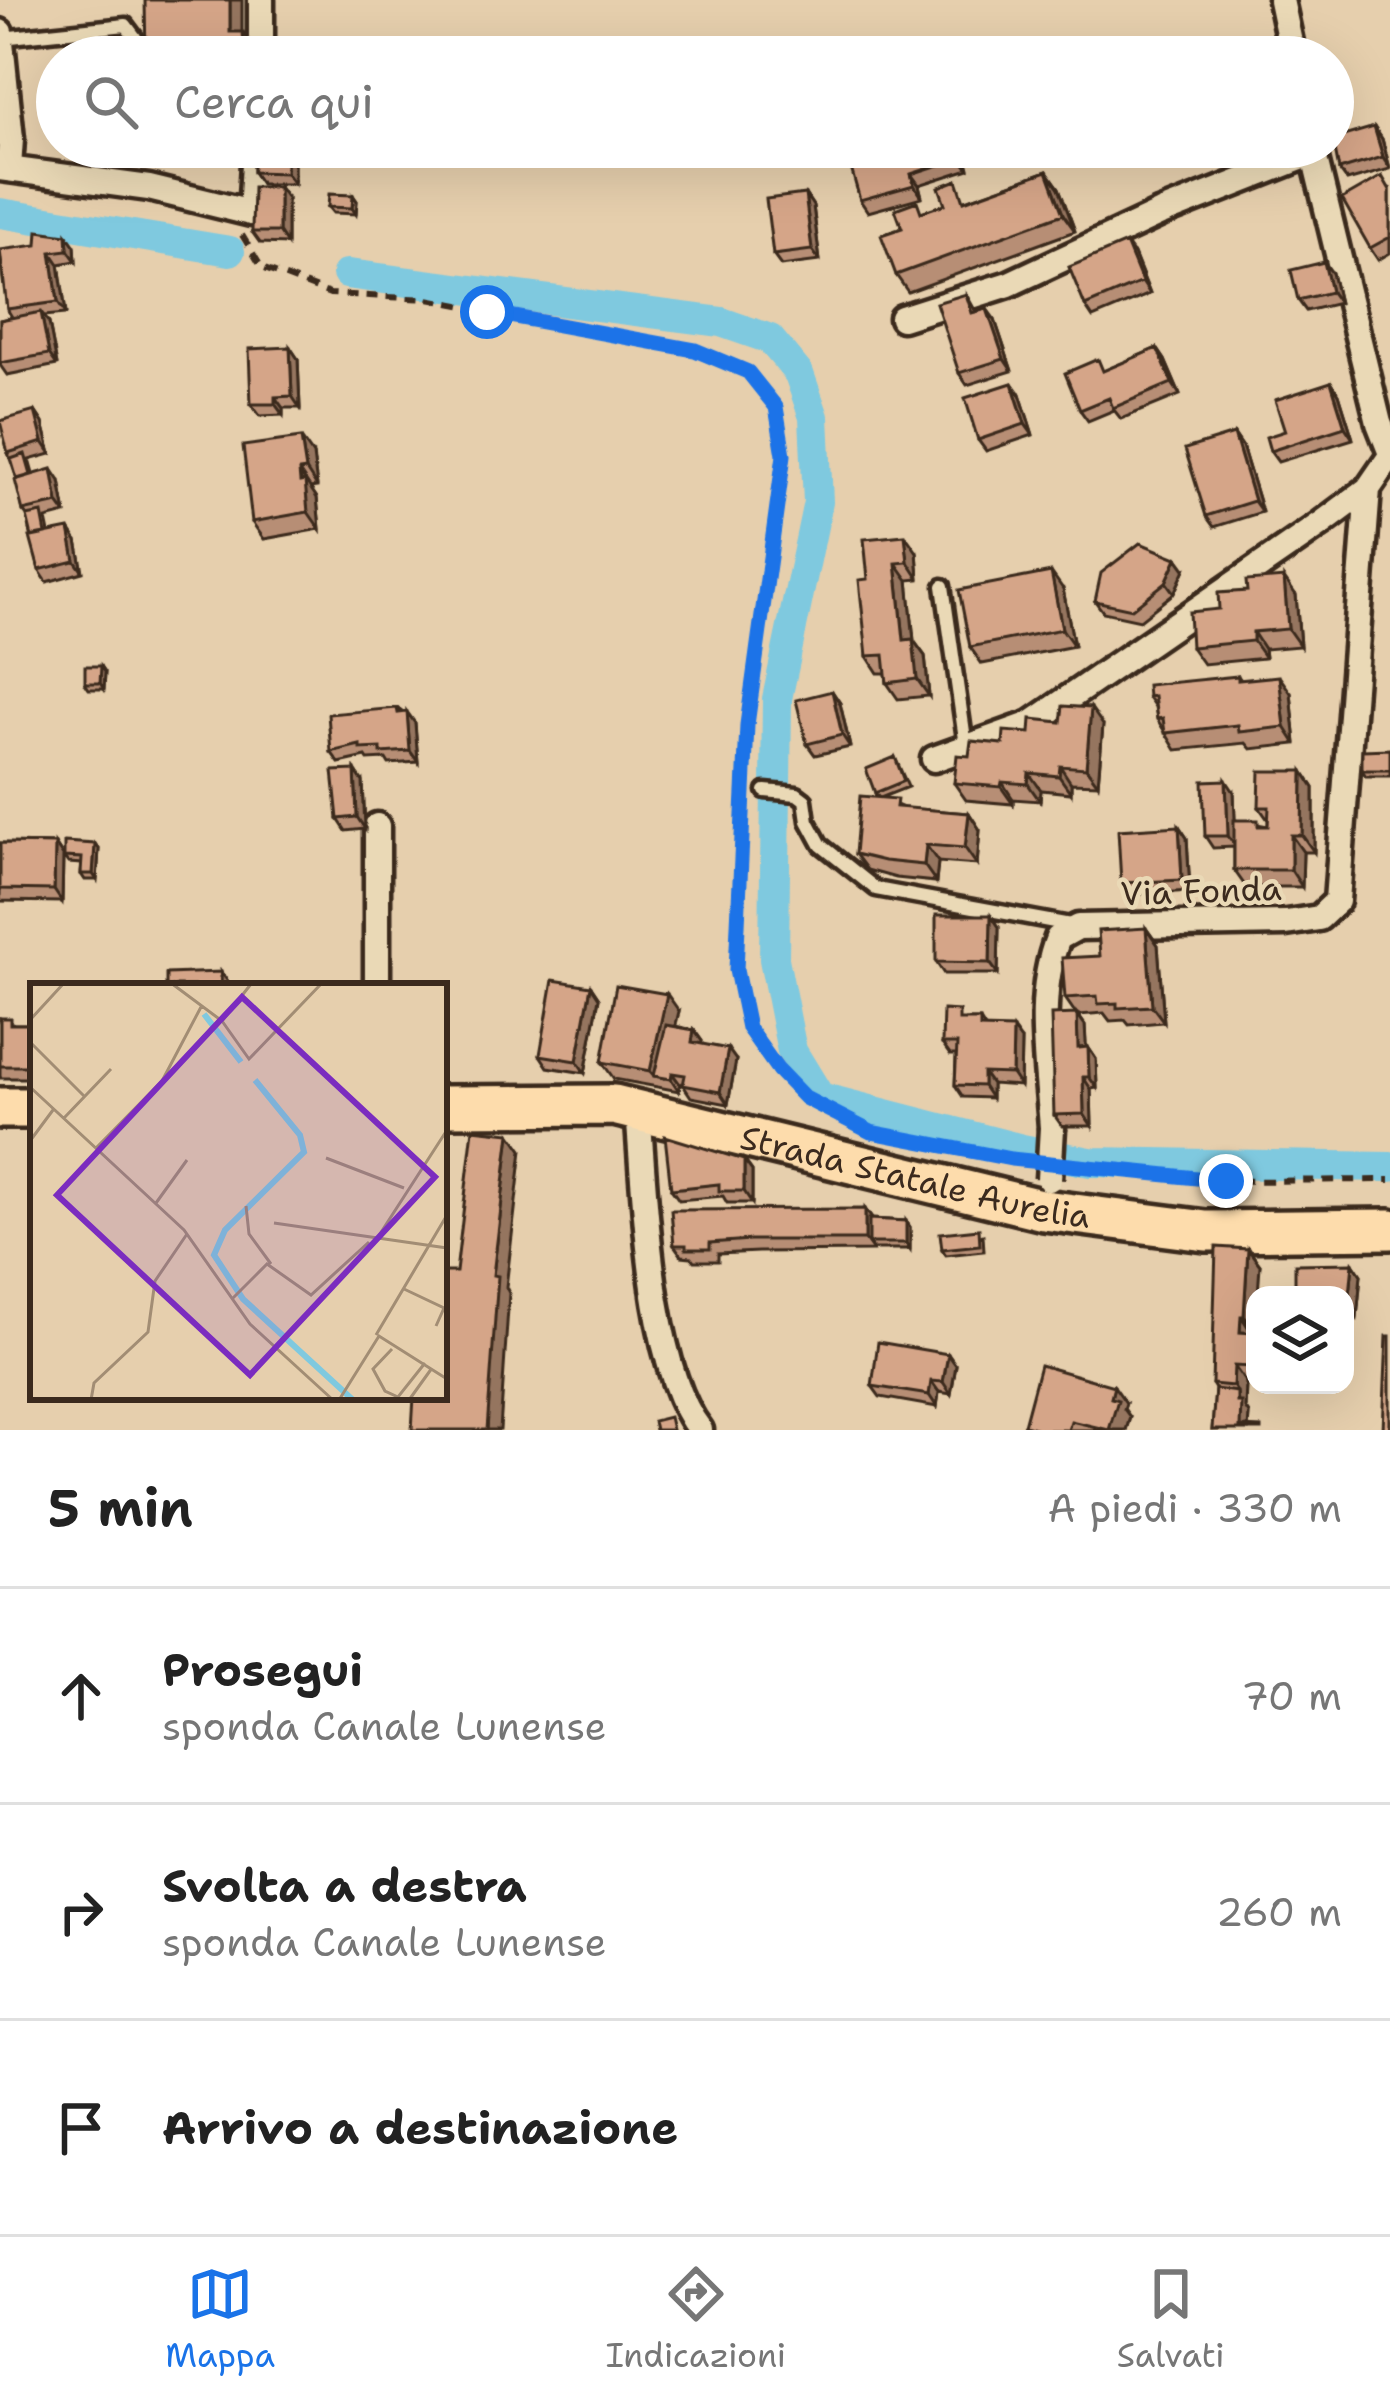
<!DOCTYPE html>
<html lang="it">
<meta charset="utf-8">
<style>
:root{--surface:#fff;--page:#f6f6f6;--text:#222;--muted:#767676;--line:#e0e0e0;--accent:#1a73e8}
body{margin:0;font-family:"Shantell Sans",sans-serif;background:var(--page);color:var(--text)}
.controls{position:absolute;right:36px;bottom:36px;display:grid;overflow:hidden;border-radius:24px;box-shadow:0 12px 48px #0002}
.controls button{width:108px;height:108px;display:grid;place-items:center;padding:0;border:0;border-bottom:3px solid var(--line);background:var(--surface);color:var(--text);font:60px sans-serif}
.stop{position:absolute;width:36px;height:36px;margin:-27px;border:9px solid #1a73e8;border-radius:50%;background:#fff}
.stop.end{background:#1a73e8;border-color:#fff;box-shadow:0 3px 12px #0008}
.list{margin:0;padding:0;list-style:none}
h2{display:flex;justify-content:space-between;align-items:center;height:156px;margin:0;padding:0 48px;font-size:51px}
h2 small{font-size:39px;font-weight:400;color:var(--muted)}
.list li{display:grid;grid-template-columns:78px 1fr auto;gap:36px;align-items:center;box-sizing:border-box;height:216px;padding:0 48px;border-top:3px solid var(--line)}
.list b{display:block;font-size:45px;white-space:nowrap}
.list p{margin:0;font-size:39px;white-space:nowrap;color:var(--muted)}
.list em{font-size:39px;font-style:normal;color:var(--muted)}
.icon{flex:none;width:66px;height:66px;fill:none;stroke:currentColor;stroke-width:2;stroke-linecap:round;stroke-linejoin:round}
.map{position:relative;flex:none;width:1390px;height:1430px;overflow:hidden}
.search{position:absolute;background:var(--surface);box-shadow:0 12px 48px #0002;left:36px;right:36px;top:36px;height:132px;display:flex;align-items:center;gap:30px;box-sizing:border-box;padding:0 42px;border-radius:66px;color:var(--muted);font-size:45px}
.sheet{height:804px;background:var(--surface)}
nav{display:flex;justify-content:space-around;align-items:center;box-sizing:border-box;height:168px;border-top:3px solid var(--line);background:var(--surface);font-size:33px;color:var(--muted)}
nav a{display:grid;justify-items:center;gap:6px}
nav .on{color:var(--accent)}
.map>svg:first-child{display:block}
</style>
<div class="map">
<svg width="1390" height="1430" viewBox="0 0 1390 1430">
<rect width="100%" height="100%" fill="#e6cfad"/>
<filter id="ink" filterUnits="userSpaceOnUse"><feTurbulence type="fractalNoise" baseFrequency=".00833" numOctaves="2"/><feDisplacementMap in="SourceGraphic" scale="24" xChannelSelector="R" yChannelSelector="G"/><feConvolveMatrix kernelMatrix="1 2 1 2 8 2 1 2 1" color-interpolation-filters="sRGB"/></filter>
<g filter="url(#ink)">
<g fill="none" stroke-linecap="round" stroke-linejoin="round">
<!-- canal -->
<path stroke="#7fc9df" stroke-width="30" d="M0,213L230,251
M347,274L721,322L770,339L799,374L814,417L818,502L777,699L774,959L792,1051L820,1097L1022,1149L1090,1162L1390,1167"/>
<defs>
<path id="lane" d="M1,38L126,25L135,37L138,57
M943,586L966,746
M765,791L797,794L805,800L808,821L821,845L876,889L1076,926"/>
<path id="street" d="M261,0V57
M1281,0L1293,57
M0,32L11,139L9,168
M1312,147L1379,423L1390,451
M0,168L149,188L251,213L255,147
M902,318L1009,284L1161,213L1313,153
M934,759L1031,724L1321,524L1368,489L1390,457
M377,826V986
M638,1110C645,1194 649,1365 700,1430
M1052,1128C1048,1066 1035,996 1058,938L1078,927L1286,923L1319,918L1337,901L1368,489"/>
<g id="primary">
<path id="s1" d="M444,1106L614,1105L1044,1210L1206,1231L1390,1229"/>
<path d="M0,1108H33"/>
</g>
</defs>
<!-- lane casing -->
<use href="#lane" stroke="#3b2a1e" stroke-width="21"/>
<!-- street casing -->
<use href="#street" stroke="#3b2a1e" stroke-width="33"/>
<!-- primary casing -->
<use href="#primary" stroke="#3b2a1e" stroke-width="48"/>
<!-- path -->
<path stroke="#3b2a1e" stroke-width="6" stroke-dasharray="12 9" stroke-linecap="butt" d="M242,235L262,268L330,294L428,299L696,350L748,372L777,407L784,455L747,725L736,970L748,1028L778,1070L805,1098L870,1131
M906,1138L1029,1161
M1072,1165L1225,1181L1390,1180"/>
<!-- lane -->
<use href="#lane" stroke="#ead9b6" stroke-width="12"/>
<!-- street -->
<use href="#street" stroke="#ead9b6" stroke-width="24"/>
<!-- primary -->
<use href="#primary" stroke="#fddcac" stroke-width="39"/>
<defs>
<path id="street-bridge" d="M1049,1179L1052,1128"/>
</defs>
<!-- street-bridge casing -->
<use href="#street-bridge" stroke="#3b2a1e" stroke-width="33" stroke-linecap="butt"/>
<!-- street-bridge -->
<use href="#street-bridge" stroke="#ead9b6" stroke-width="24"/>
</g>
<!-- wall -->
<path fill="#b78e75" stroke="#3b2a1e" stroke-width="3" d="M242,32L255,49V57H146Z
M1374,127L1382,139L1390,169L1347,181L1339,170Z
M253,147H302L294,148V184H261L253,172Z
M963,147L969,169L919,185L922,197L868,212L860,200Z
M1047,171L1059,188L1075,231L908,292L896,275L902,228L924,211L969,199Z
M1390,187V253L1378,260L1370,248Z
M805,194L813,206L820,261L781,266L773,255Z
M353,195L357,201L356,214L333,213L328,207Z
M287,198V244L260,243L252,232Z
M75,246L76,261L59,264L66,314L44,316L49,323L57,365L7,375L0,365V320L12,317L7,309L0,259Z
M1134,254L1150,294L1093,318L1085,306Z
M1332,273L1339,303L1306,311L1298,300Z
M966,294L976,312L995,320L1012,371L967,385L959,373Z
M290,347L298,359L300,408H283V415L260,416L251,404Z
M1157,348L1165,360L1180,395L1121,419L1114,410L1088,421L1080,410L1106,370Z
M1331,382L1339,394L1353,439L1278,462L1270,451L1285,431Z
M1020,394L1033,435L986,451L978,440Z
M35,411L43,423L51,454L29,460L33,474L60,481L66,514L46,519L49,533L77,541L83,572L47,582L39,570L27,516L23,511L17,479L8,453Z
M1234,434L1242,446L1262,512L1214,527L1206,516Z
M313,455L317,487L310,488L317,498L320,529L264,539L252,522Z
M917,552L919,579L908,580L914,641L925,656L929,696L898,699L887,683L886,673H878L867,656L868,579Z
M1185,569L1174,593L1140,620L1103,612L1095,601Z
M1063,589L1074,646L982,664L970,647Z
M1296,595L1300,646L1264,649L1265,658L1203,664L1191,647L1219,609Z
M101,666L105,672L104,689H89L85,683Z
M1238,676L1241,680L1291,693L1296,744L1251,749L1246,743L1176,750L1157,719L1155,707L1148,697Z
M832,691L840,703L850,747L815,755L807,744Z
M397,708L415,723L418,762L389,764L386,759L368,760L366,757L339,763L331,752Z
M1061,722L1103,725L1098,784L1071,783V793L1041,790L1040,801L1013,799V804L966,800L954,783L969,756Z
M1390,749V776H1366L1362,770Z
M895,757L908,787L880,798L903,808L969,813L980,830L977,865L938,862L936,882L896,878L867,870L855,854L879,798L875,793Z
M1303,771L1314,788V852H1303L1302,887H1246L1234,870V847L1213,848L1205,836L1234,792L1235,820L1268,826V820L1259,807Z
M363,782L365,829L346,831L338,819Z
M1179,826L1187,838L1190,891L1129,895L1121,883Z
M0,843L55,844L63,856L62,902L0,901Z
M95,844L99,849L97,880H85L81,874L82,864L68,863L64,857Z
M991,915L999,927L998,974H944L936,962Z
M1146,928L1158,945L1164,1022L1129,1025L1125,1020L1110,1021L1104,1013L1078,1015L1085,1025L1086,1047H1088L1096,1059L1097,1088L1091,1089L1092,1126H1062L1054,1115L1076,1014L1065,998L1100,956Z
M591,986L599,998L585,1073L548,1067L540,1055Z
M679,1011L675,1026L694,1030L702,1041L701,1044L736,1060L728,1104L691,1097L683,1085L680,1084L679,1091L614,1079L602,1062Z
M0,1018L14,1024H33V1078H0Z
M965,1020H980L985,1028L1021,1040L1020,1086L991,1084V1098L963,1097L955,1085L956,1055H950L942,1044Z
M744,1160L752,1171V1203H727L723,1196L679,1200L671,1189Z
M865,1209L872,1219L906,1221L910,1227V1249H873V1251L758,1252L718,1254V1261H694L691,1257L682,1256L674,1245Z
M983,1235L984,1251L946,1255L942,1249Z
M1248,1249L1260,1265L1255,1295V1333H1252L1255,1336V1384L1246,1383L1245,1408L1249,1414L1248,1428L1212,1430L1215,1389L1212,1384Z
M1353,1263L1361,1275L1357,1318H1345V1295Z
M956,1365L951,1394L939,1392L937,1407L880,1397L872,1386Z
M1126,1403L1124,1409L1130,1417L1126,1430H1027L1024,1425Z"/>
<!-- shaded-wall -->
<path fill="#95745f" stroke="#3b2a1e" stroke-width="3" d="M230,0H242V46L230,32Z
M243,32L255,49V57H251L244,46Z
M1374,127L1382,139L1390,168L1383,157Z
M286,147L294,148V184L286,173Z
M958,147H963L969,169L961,158Z
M1047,171L1059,188L1075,231L1063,214Z
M911,174L919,185L922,197L914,185Z
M279,187L287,198V244L279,232Z
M805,194L813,206L820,261L812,250Z
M353,195L357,201L356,214L352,208Z
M67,235L75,246L76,261L68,250Z
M1126,243L1134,254L1150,294L1142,282Z
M51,252L59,264L66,314L58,302Z
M1324,262L1332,273L1339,303L1331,292Z
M987,309L995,320L1012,371L1004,359Z
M41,312L49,323L57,365L49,354Z
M290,347L298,359L300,408L292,396Z
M1157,348L1165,360L1180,395L1172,383Z
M1331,382L1339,394L1353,439L1345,427Z
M1012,383L1020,394L1033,435L1025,424Z
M275,397L283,408V415L275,404Z
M35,411L43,423L51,454L43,442Z
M1234,434L1242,446L1262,512L1254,501Z
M301,438L313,455L317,487L306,470Z
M52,469L60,481L66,514L58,503Z
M299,471L317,498L320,529L308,512Z
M69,529L77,541L83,572L75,561Z
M905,535L917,552L919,579L908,562Z
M1177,558L1185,569L1174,593L1166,582Z
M896,563L908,580L914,641L925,656L929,696L917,679L904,640Z
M1051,572L1063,589L1074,646L1062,629Z
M1284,578L1296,595L1300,646L1288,629Z
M1253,632L1264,649L1265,658L1253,641Z
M101,666L105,672L104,689L100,683Z
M1279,676L1291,693L1296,744L1285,727Z
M832,691L840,703L850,747L842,735Z
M1091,708L1103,725L1098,784L1086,768Z
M407,712L415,723L418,762L410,751Z
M1060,766L1071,783V793L1059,776Z
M355,770L363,782L365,829L357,817Z
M1303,771L1314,788V852L1302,835Z
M1029,773L1041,790L1040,801L1028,784Z
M1226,780L1234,792L1236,847L1228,836Z
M1002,782L1013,799V804L1001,787Z
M969,813L980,830L977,865L965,848Z
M1179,826L1187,838L1190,891L1182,880Z
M1291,835L1303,852L1302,887L1291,870Z
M55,844L63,856L62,902L54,890Z
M95,844L99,849L97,880L93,874Z
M926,845L938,862L936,882L924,865Z
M991,915L999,927L998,974L990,963Z
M1146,928L1158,945L1164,1022L1152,1006Z
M221,972L231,986H221Z
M591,986L599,998L585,1073L577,1061Z
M667,994L679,1011L664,1078L654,1076L650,1071Z
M1077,1014L1085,1025L1087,1059L1078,1048Z
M1013,1029L1021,1040L1020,1086L1012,1074Z
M694,1030L702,1041L700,1053L692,1042Z
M1088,1047L1096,1059L1097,1088L1089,1077Z
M728,1049L736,1060L728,1104L720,1092Z
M672,1073L680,1084L679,1091L671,1079Z
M983,1073L991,1084V1098L983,1086Z
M1083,1077L1091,1089L1092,1126L1084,1114Z
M510,1133L522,1150L506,1287L509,1293L500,1430H487L493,1275Z
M744,1160L752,1171V1203L744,1191Z
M865,1209L873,1220L869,1243L873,1251L865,1240Z
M906,1221L910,1227V1249L906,1243Z
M1248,1249L1260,1265L1258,1295H1255V1331L1244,1316Z
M1353,1263L1361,1275L1357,1318L1349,1306Z
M1241,1316L1252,1333L1240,1332Z
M1253,1333L1255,1336V1373L1251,1367Z
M948,1354L956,1365L951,1394L943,1382Z
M1234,1366L1246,1383L1245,1408L1249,1414L1248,1430L1240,1427L1237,1392L1233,1386Z
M931,1381L939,1392L937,1407L929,1395Z
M1114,1386L1126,1403L1124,1409L1130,1417L1126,1430H1109L1111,1398Z"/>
<!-- building -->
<path fill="#d5a588" stroke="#3b2a1e" stroke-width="3" d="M145,0H230V32H243L244,46H231V57H146Z
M1156,50V57H1108V54Z
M1374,127L1383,157L1339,170L1333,139Z
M253,147H286V173L253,172Z
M872,147H958L961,158L911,174L914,185L860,200L847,154Z
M1047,171L1063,214L896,275L881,235L902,228L895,209L917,201L921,212L945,204L939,187L957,180L964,201Z
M1382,176L1390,190V237L1370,248L1342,199Z
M253,187H279V232H252Z
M329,194L353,195L352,208L328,207Z
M805,194L812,250L773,255L766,199Z
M38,231L67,235L68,250L51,252L58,302L7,309L0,250L37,245Z
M1126,243L1142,282L1085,306L1069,267Z
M1324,262L1331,292L1298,300L1291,270Z
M966,294L972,313L987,309L1004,359L959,373L936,303Z
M41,312L49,354L0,363V320Z
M290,347L292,396L275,397V404H251L249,349Z
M1157,348L1172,383L1113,408L1109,398L1080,410L1065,373L1098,359L1103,371Z
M1331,382L1345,427L1270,451L1266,437L1285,431L1275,400Z
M1012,383L1025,424L978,440L965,398Z
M35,411L43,442L8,453L0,421Z
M1234,434L1254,501L1206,516L1185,449Z
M301,438L306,470L299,471L300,482L305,481L308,512L252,522L243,446Z
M25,454L31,475L17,479L11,459Z
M52,469L58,503L23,511L15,480Z
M42,513L46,534L32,537L27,516Z
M69,529L75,561L39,570L30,537Z
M905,535L908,562L896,563L904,640L913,639L917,679L887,683L884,655L867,656L859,580L868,579L864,539Z
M1140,543L1177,558L1166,582L1132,609L1095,601L1101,573Z
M1051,572L1062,629L970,647L959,590Z
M1284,578L1288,629L1253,632V641L1191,647L1189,612L1219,609L1218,593L1247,591L1246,581Z
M85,666H101L100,683H85Z
M1238,676V680L1279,676L1285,727L1239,732L1238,725L1165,733L1163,718L1157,719L1154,696L1148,697L1147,685Z
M832,691L842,735L807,744L796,700Z
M1063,706L1091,708L1086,768L1060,766L1059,776L1029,773L1028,784L1002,782L1001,787L954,783L957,755L969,756L971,741L1003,744L1004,731L1030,733L1031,719L1061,722Z
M397,708L398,713L407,712L410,751L381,753V748L360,749V745L331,752L328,714Z
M1390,749V770H1362V750Z
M895,757L904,781L875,793L866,769Z
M355,770L357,817L338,819L333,771Z
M1260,771H1303L1302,835H1291V870H1234V820H1258V826H1268L1269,807H1259Z
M1226,780L1228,836H1205L1203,781Z
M860,796L897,799L896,807L969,813L965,848L926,845L924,865L884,861L855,854Z
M1179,826L1182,880L1121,883L1118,830Z
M64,842L95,844L93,874H81L82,858L64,857Z
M0,843L55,844L54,890L0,889Z
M936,915H991L990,963L936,962Z
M1146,928L1152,1006L1117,1008V1003L1098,1004L1097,996L1065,998L1062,958L1100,956L1098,931Z
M221,972V986H166V974Z
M553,980L591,986L577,1061L540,1055Z
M616,985L667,994L650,1071L602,1062Z
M943,1010L959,1011V1020H980V1028L1013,1029L1012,1074L983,1073V1086L955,1085L957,1044H942Z
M1077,1014L1078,1048L1088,1047L1089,1077H1083L1084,1114L1054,1115L1051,1015Z
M0,1018H10V1024H33V1066H0Z
M666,1025L694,1030L692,1042L728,1049L720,1092L683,1085L685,1075L672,1073L671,1079L654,1076Z
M473,1129L510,1133L493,1275L498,1276L487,1430H412L414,1397H444V1272H456Z
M665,1136L744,1160V1191H719V1184L671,1189Z
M865,1209V1240H750L710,1243V1249H686V1245H674L671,1210Z
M869,1219L906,1221V1243H869Z
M979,1229L980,1245L942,1249L940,1233Z
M1216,1247L1248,1249L1244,1316H1241L1240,1332L1253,1333L1251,1367L1234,1366L1233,1386L1212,1384Z
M1353,1263L1349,1306H1345V1295H1295V1264Z
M1387,1336H1390V1430H1383Z
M878,1342L948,1354L943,1382L931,1381L929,1395L872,1386Z
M1040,1365L1114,1386L1111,1398L1118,1400L1109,1430L1071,1421L1068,1430H1042L1024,1425Z
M1215,1389L1237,1392V1402H1241L1240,1427L1261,1428V1430H1212Z
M669,1417L672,1430H655L653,1421Z"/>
</g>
<g fill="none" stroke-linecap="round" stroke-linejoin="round" filter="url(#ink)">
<!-- route -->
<path stroke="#1a73e8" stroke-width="15" d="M487,312L695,350L748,372L776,407L784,455L747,725L736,970L748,1028L778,1070L805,1098L871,1132L1011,1159L1226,1181"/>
</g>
<g text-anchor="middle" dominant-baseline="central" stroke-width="9" stroke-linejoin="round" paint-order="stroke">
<!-- street labels -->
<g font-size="33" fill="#3b2a1e" stroke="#ead9b6">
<text transform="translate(1201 891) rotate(-2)">Via Fonda</text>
<text stroke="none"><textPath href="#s1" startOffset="480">Strada Statale Aurelia</textPath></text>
</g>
</g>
<!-- overview -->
<g transform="translate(30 983)">
<rect width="417" height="417" fill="#e6cfad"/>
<path fill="none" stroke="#7fc9df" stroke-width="6" d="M174,31L211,79M225,97L270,152L274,169L195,247L184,272L213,316L323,417"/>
<path fill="none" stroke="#a28d74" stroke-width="3" d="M141,0L192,38L219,76L292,0M0,37L34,0M192,38L221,1M0,59L55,114M0,104L154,247L220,341L303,417M34,135L81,86M0,158L23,127M66,165L132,98L171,24M296,175L374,205M126,220L157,177M216,223L219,251L241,281M244,240L417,265M346,257L417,147M374,306L414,325L406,343M203,315L237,281L281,312L339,259M346,352L417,232M362,366L343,386L355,408L368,414L395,380M61,417L64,400L118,349L125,298L157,251M309,417L349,353L417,396M379,417L402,385"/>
<path fill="#7b2cbf" fill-opacity="0.15" stroke="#7b2cbf" stroke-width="6" d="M212,14L405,194L220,392L27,212Z"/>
<rect width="417" height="417" fill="none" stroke="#3b2a1e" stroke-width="6"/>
</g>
</svg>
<div class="controls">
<button><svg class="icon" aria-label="layers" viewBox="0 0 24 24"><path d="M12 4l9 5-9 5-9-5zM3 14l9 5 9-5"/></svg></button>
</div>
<div class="stop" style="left:487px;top:312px"></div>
<div class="stop end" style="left:1226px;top:1181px"></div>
<div class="search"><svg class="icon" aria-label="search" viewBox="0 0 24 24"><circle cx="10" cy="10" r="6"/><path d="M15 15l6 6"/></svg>Cerca qui</div>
</div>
<section class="sheet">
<h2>5 min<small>A piedi · 330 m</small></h2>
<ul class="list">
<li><svg class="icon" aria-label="ahead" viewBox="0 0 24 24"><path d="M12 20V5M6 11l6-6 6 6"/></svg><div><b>Prosegui</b><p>sponda Canale Lunense</p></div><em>70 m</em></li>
<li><svg class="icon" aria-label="right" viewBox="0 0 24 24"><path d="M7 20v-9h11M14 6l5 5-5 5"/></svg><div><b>Svolta a destra</b><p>sponda Canale Lunense</p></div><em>260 m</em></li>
<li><svg class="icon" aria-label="arrive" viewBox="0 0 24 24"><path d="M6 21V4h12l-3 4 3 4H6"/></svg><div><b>Arrivo a destinazione</b></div></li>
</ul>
</section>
<nav>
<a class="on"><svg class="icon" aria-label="map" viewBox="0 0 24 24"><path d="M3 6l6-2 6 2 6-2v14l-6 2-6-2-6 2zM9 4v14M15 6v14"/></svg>Mappa</a>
<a><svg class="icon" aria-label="directions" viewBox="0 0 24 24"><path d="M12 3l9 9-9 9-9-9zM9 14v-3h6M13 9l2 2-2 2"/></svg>Indicazioni</a>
<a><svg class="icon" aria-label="saved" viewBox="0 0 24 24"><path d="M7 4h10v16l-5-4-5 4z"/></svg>Salvati</a>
</nav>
